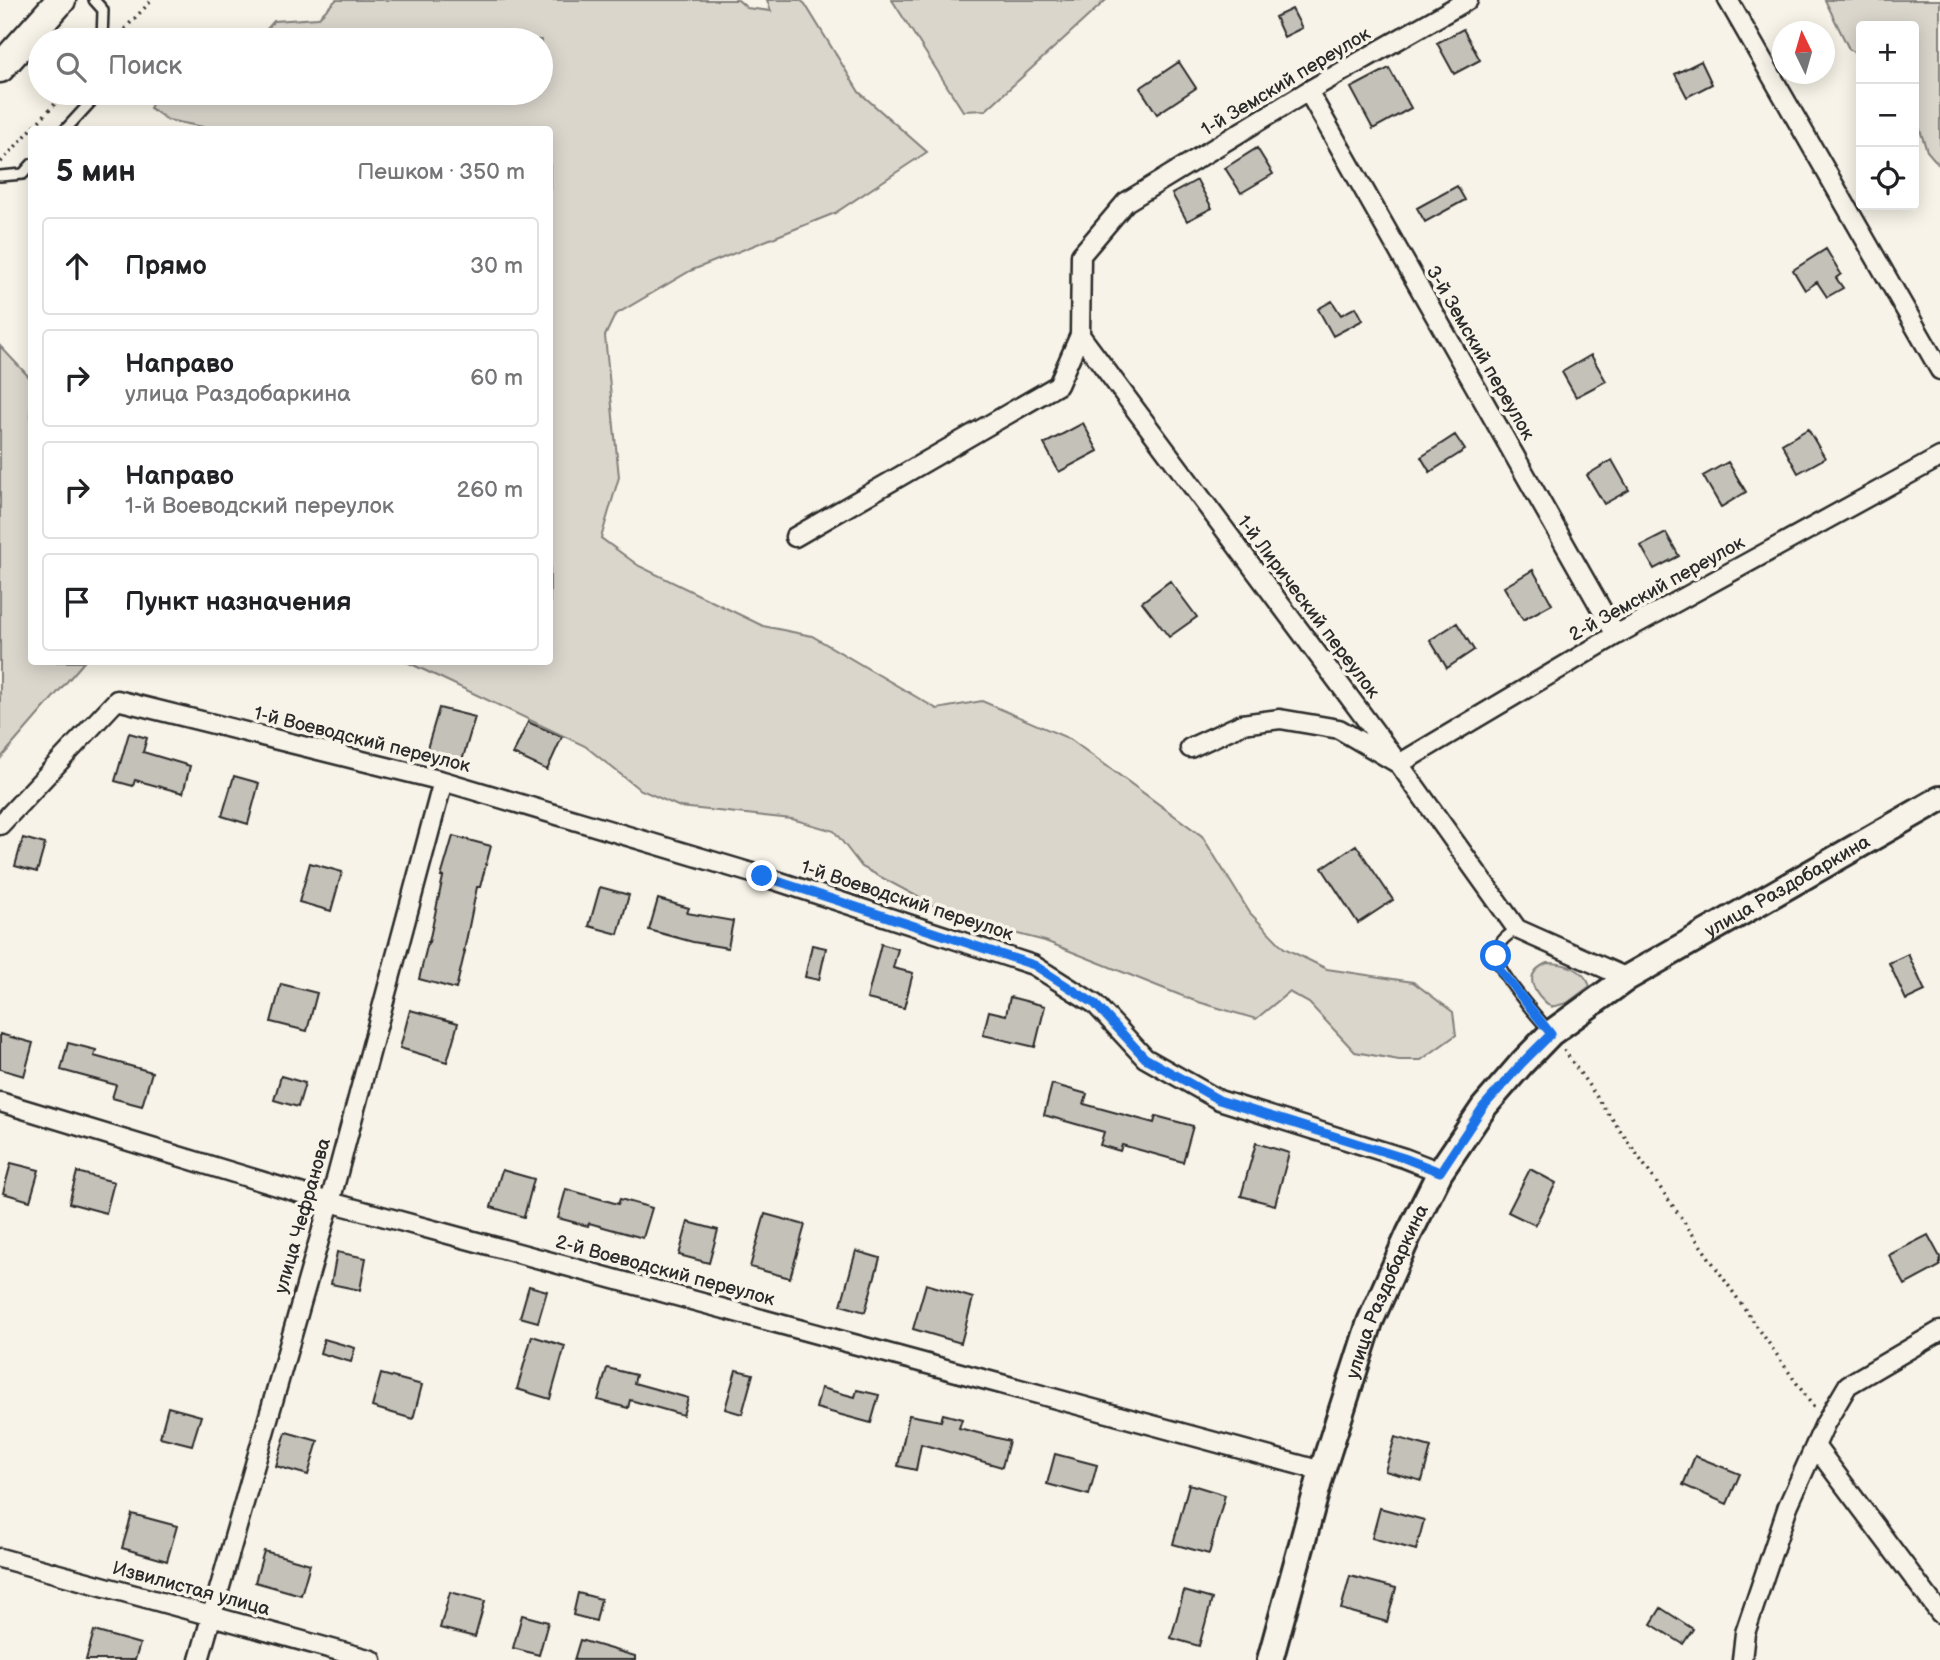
<!DOCTYPE html>
<html lang="ru">
<meta charset="utf-8">
<style>
:root{--surface:#fff;--page:#f2f2f2;--text:#202124;--muted:#757577;--line:#e0e0e0}
body{margin:0;font-family:"Balsamiq Sans",sans-serif;background:var(--page);color:var(--text)}
.controls{position:absolute;right:21px;top:21px;display:grid;overflow:hidden;border-radius:7px;box-shadow:0 4px 18px #0003}
.controls button{width:63px;height:63px;display:grid;place-items:center;padding:0;border:0;border-bottom:2px solid var(--line);background:var(--surface);color:var(--text);font:35px sans-serif}
.compass{position:absolute;left:1772px;top:21px;width:63px;height:63px;border-radius:50%;background:var(--surface);box-shadow:0 4px 18px #0003;rotate:355deg}
.stop{position:absolute;width:21px;height:21px;margin:-16px;border:5px solid #1a73e8;border-radius:50%;background:#fff}
.stop.end{background:#1a73e8;border-color:#fff;box-shadow:0 2px 7px #0008}
.list{margin:0;padding:0;list-style:none}
h2{display:flex;justify-content:space-between;align-items:center;height:91px;margin:0;padding:0 28px;font-size:30px}
h2 small{font-size:23px;font-weight:400;color:var(--muted)}
.list li{display:grid;grid-template-columns:46px 1fr auto;gap:21px;align-items:center;box-sizing:border-box;height:98px;margin:0 14px 14px;padding:0 14px;border:2px solid var(--line);border-radius:7px}
.list b{display:block;font-size:26px;white-space:nowrap}
.list p{margin:0;font-size:23px;white-space:nowrap;color:var(--muted)}
.list em{font-size:23px;font-style:normal;color:var(--muted)}
.icon{flex:none;width:38px;height:38px;fill:none;stroke:currentColor;stroke-width:2;stroke-linecap:round;stroke-linejoin:round}
.map{position:relative;flex:none;width:1940px;height:1660px;overflow:hidden}
.search{position:absolute;background:var(--surface);box-shadow:0 4px 18px #0003;left:28px;top:28px;width:525px;height:77px;display:flex;align-items:center;gap:18px;box-sizing:border-box;padding:0 24px;border-radius:38px;color:var(--muted);font-size:26px}
.panel{position:absolute;background:var(--surface);box-shadow:0 4px 18px #0003;left:28px;top:126px;width:525px;height:539px;border-radius:7px}
.map>svg:first-child{display:block}
</style>
<div class="map">
<svg width="1940" height="1660" viewBox="0 0 1940 1660">
<rect width="100%" height="100%" fill="#f7f3e8"/>
<filter id="ink" filterUnits="userSpaceOnUse"><feTurbulence type="fractalNoise" baseFrequency=".0143" numOctaves="2"/><feDisplacementMap in="SourceGraphic" scale="14" xChannelSelector="R" yChannelSelector="G"/><feConvolveMatrix kernelMatrix="1 2 1 2 8 2 1 2 1" color-interpolation-filters="sRGB"/></filter>
<g filter="url(#ink)">
<!-- green -->
<path fill="#dad6cc" stroke="#82807c" stroke-width="2" d="M336,0H738L747,8L771,11L767,0H800L805,4L859,92L927,152L835,213L690,271L615,315L605,336L619,477L601,538L639,566L763,626L812,636L937,709L982,701L1070,739L1202,836L1250,913L1284,948L1327,969L1413,982L1453,1012L1456,1035L1421,1060H1399L1355,1052L1309,1003L1289,992L1256,1019L1195,1001L1045,941L959,919L862,867L834,831L792,819L680,807L639,789L585,746L407,662H550V130L213,129L168,120L150,108L158,93H541V40H252L259,38L274,21L318,18Z
M892,0H1106L986,110L963,111Z
M1825,0H1940V166L1927,151L1914,112V26H1861V57L1849,49Z
M0,346L31,379L32,662H84L0,759Z
M1547,963C1564,963 1583,968 1590,986L1567,1003L1551,1007C1535,994 1520,975 1547,963Z"/>
<!-- building -->
<path fill="#c4c1b9" stroke="#2b2b2b" stroke-width="2" d="M1292,9L1302,28L1284,37L1275,17Z
M1463,29L1480,60L1454,74L1437,43Z
M1701,61L1712,84L1687,97L1675,74Z
M1179,62L1196,88L1157,114L1140,88Z
M1389,68L1411,108L1373,129L1351,88Z
M1257,148L1273,174L1241,193L1225,168Z
M1197,180L1212,208L1187,221L1172,194Z
M1457,186L1465,200L1425,222L1417,208Z
M1826,249L1841,274L1836,278L1843,288L1827,297L1817,282L1805,290L1793,270Z
M1332,301L1341,315L1356,307L1363,320L1333,336L1318,309Z
M1591,355L1606,381L1576,397L1562,372Z
M1083,423L1098,451L1059,472L1044,444Z
M1808,429L1825,458L1798,473L1782,444Z
M1455,435L1465,450L1430,472L1421,457Z
M1612,460L1629,490L1604,504L1587,475Z
M1728,462L1746,492L1721,507L1703,476Z
M1666,533L1679,556L1654,569L1641,546Z
M1533,570L1552,604L1523,620L1504,587Z
M1170,581L1197,617L1169,637L1142,602Z
M1457,623L1474,650L1447,668L1430,640Z
M439,708L475,717L462,761L426,752Z
M528,722L562,737L547,770L513,754Z
M129,733L147,738L143,752L190,766L183,793L135,780L133,786L115,781Z
M234,776L259,783L248,824L222,816Z
M453,836L491,846L480,887H477L464,951H465L456,989L419,979L428,942H429L443,877H441Z
M23,838L45,844L37,872L15,866Z
M1356,845L1393,900L1358,923L1322,868Z
M310,863L342,872L331,911L299,902Z
M600,887L629,895L618,934L589,926Z
M658,899L689,908L687,913L733,921L728,948L693,942L649,930Z
M881,944L898,949L893,968L913,973L904,1008L867,999Z
M812,945L826,948L819,980L805,977Z
M1908,954L1925,991L1906,1000L1889,963Z
M281,984L317,993L307,1031L271,1022Z
M1010,997L1045,1006L1035,1047L983,1035L989,1011L1006,1015Z
M410,1010L458,1023L447,1062L400,1048Z
M0,1034L33,1043L24,1076L0,1069Z
M68,1043L96,1050L94,1056L152,1072L142,1106L112,1098L116,1085L61,1070Z
M281,1076L305,1083L298,1107L274,1100Z
M1052,1084L1087,1094L1084,1104L1154,1123L1156,1116L1193,1126L1183,1162L1122,1145L1120,1151L1100,1145L1104,1132L1044,1115Z
M1256,1143L1289,1153L1275,1205L1241,1196Z
M11,1163L39,1170L30,1201L3,1193Z
M1530,1169L1556,1183L1535,1225L1508,1212Z
M502,1170L534,1179L524,1217L491,1207Z
M77,1172L114,1182L106,1213L69,1203Z
M566,1189L618,1204L620,1199L652,1208L643,1238L589,1223L588,1226L558,1218Z
M765,1214L805,1225L790,1278L750,1267Z
M688,1222L718,1230L709,1263L679,1255Z
M1928,1235L1940,1257V1266L1905,1285L1889,1255Z
M856,1251L880,1258L865,1312L841,1305Z
M337,1252L366,1258L360,1290L331,1284Z
M926,1284L973,1298L961,1343L913,1329Z
M529,1286L547,1291L538,1322L520,1317Z
M532,1336L565,1346L550,1399L517,1389Z
M324,1339L355,1348L351,1362L320,1353Z
M607,1368L636,1375L634,1383L688,1398L683,1415L630,1400L628,1408L598,1400Z
M736,1370L753,1374L742,1414L725,1409Z
M381,1374L422,1385L413,1419L372,1407Z
M821,1388L855,1397L857,1390L879,1395L871,1423L816,1408Z
M168,1407L201,1416L192,1445L160,1437Z
M943,1414L962,1419L959,1428L1009,1441L1002,1467L921,1444L916,1470L898,1466L909,1415L941,1421Z
M286,1432L318,1441L308,1475L276,1466Z
M1395,1437L1431,1447L1422,1481L1385,1471Z
M1055,1454L1097,1465L1089,1495L1047,1484Z
M1695,1456L1740,1474L1727,1504L1683,1485Z
M1189,1484L1225,1495L1209,1554L1173,1544Z
M1380,1508L1424,1520L1416,1550L1372,1538Z
M132,1514L177,1526L167,1561L122,1548Z
M264,1551L310,1564L301,1595L255,1582Z
M1350,1576L1396,1588L1387,1622L1341,1609Z
M1184,1591L1212,1599L1199,1646L1171,1638Z
M450,1592L485,1601L475,1637L440,1628Z
M578,1593L601,1599L596,1621L573,1615Z
M1661,1608L1693,1629L1683,1644L1651,1624Z
M522,1615L548,1622L539,1655L513,1648Z
M94,1631L140,1644L135,1660H86Z
M580,1640L635,1656V1660H574Z"/>
<g fill="none" stroke-linecap="round" stroke-linejoin="round">
<defs>
<path id="lane" d="M94,0L103,10L102,40
M65,130L99,93
M0,176L23,174L32,164
M1517,929C1507,936 1498,941 1497,954C1495,971 1538,1017 1550,1032"/>
<path id="street" d="M1468,0L1308,91L1126,202L1081,255L1080,335L1399,764L1517,929L1627,978
M1728,0L1940,370
M1308,91L1616,635
M795,537L1058,385L1080,335
M1190,748L1242,724L1280,719L1339,729L1399,764L1616,635L1940,457
M0,825L117,700L443,781L762,876L1033,965L1095,1004L1145,1058L1219,1100L1404,1158L1440,1172
M0,1102L330,1202L1322,1471
M1815,1446L1940,1613
M0,1558L372,1660
M199,1660L330,1202L443,781
M1742,1660L1745,1633L1788,1506L1825,1424L1848,1385L1940,1331"/>
<g id="secondary">
<path id="s1" d="M1270,1660L1322,1471L1370,1322L1409,1234L1440,1172L1484,1107L1522,1063L1551,1033L1627,978L1940,799"/>
</g>
<path id="primary" d="M0,68L61,0"/>
</defs>
<!-- lane casing -->
<use href="#lane" stroke="#2b2b2b" stroke-width="14"/>
<!-- street casing -->
<use href="#street" stroke="#2b2b2b" stroke-width="23"/>
<!-- secondary casing -->
<use href="#secondary" stroke="#2b2b2b" stroke-width="30"/>
<!-- primary casing -->
<use href="#primary" stroke="#2b2b2b" stroke-width="33"/>
<!-- path -->
<path stroke="#2b2b2b" stroke-width="3.5" stroke-dasharray="2 5" stroke-linecap="butt" d="M115,39L152,0
M1,162L65,93
M1564,1050L1814,1408"/>
<!-- lane -->
<use href="#lane" stroke="#f7f3e8" stroke-width="9"/>
<!-- street -->
<use href="#street" stroke="#f7f3e8" stroke-width="18"/>
<!-- secondary -->
<use href="#secondary" stroke="#f7f3e8" stroke-width="24"/>
<!-- primary -->
<use href="#primary" stroke="#f7f3e8" stroke-width="28"/>
</g>
</g>
<g fill="none" stroke-linecap="round" stroke-linejoin="round" filter="url(#ink)">
<!-- route -->
<path stroke="#1a73e8" stroke-width="9" d="M762,876L1034,965L1095,1004L1145,1058L1219,1100L1404,1158L1440,1172L1483,1107L1522,1063L1551,1034L1500,970L1496,956"/>
</g>
<g text-anchor="middle" dominant-baseline="central" stroke-width="7" stroke-linejoin="round" paint-order="stroke">
<!-- street labels -->
<g font-size="19" fill="#2b2b2b" stroke="#f7f3e8">
<text transform="translate(1286 82) rotate(-31)">1-й Земский переулок</text>
<text transform="translate(1480 353) rotate(60)">3-й Земский переулок</text>
<text transform="translate(1657 589) rotate(-29)">2-й Земский переулок</text>
<text transform="translate(1308 607) rotate(53)">1-й Лирический переулок</text>
<text transform="translate(362 740) rotate(14)">1-й Воеводский переулок</text>
<text stroke="none"><textPath href="#s1" startOffset="975">улица Раздобаркина</textPath></text>
<text transform="translate(907 901) rotate(18)">1-й Воеводский переулок</text>
<text transform="translate(303 1216) rotate(-74)">улица Чефранова</text>
<text transform="translate(665 1271) rotate(15)">2-й Воеводский переулок</text>
<text stroke="none"><textPath href="#s1" startOffset="387">улица Раздобаркина</textPath></text>
<text transform="translate(191 1589) rotate(15)">Извилистая улица</text>
</g>
</g>
</svg>
<div class="controls">
<button>+</button>
<button>−</button>
<button><svg class="icon" aria-label="locate" viewBox="0 0 24 24"><circle cx="12" cy="12" r="6"/><path d="M12 2v4M12 18v4M2 12h4M18 12h4"/></svg></button>
</div>
<svg class="compass" viewBox="-18 -18 36 36"><path d="M0-13l5 13h-10z" fill="#e53935"/><path d="M0 13l5-13h-10z" fill="#757577"/></svg>
<div class="stop" style="left:1496px;top:956px"></div>
<div class="stop end" style="left:762px;top:876px"></div>
<div class="search"><svg class="icon" aria-label="search" viewBox="0 0 24 24"><circle cx="10" cy="10" r="6"/><path d="M15 15l6 6"/></svg>Поиск</div>
<section class="panel">
<h2>5 мин<small>Пешком · 350 m</small></h2>
<ul class="list">
<li><svg class="icon" aria-label="ahead" viewBox="0 0 24 24"><path d="M12 20V5M6 11l6-6 6 6"/></svg><div><b>Прямо</b></div><em>30 m</em></li>
<li><svg class="icon" aria-label="right" viewBox="0 0 24 24"><path d="M7 20v-9h11M14 6l5 5-5 5"/></svg><div><b>Направо</b><p>улица Раздобаркина</p></div><em>60 m</em></li>
<li><svg class="icon" aria-label="right" viewBox="0 0 24 24"><path d="M7 20v-9h11M14 6l5 5-5 5"/></svg><div><b>Направо</b><p>1-й Воеводский переулок</p></div><em>260 m</em></li>
<li><svg class="icon" aria-label="arrive" viewBox="0 0 24 24"><path d="M6 21V4h12l-3 4 3 4H6"/></svg><div><b>Пункт назначения</b></div></li>
</ul>
</section>
</div>
